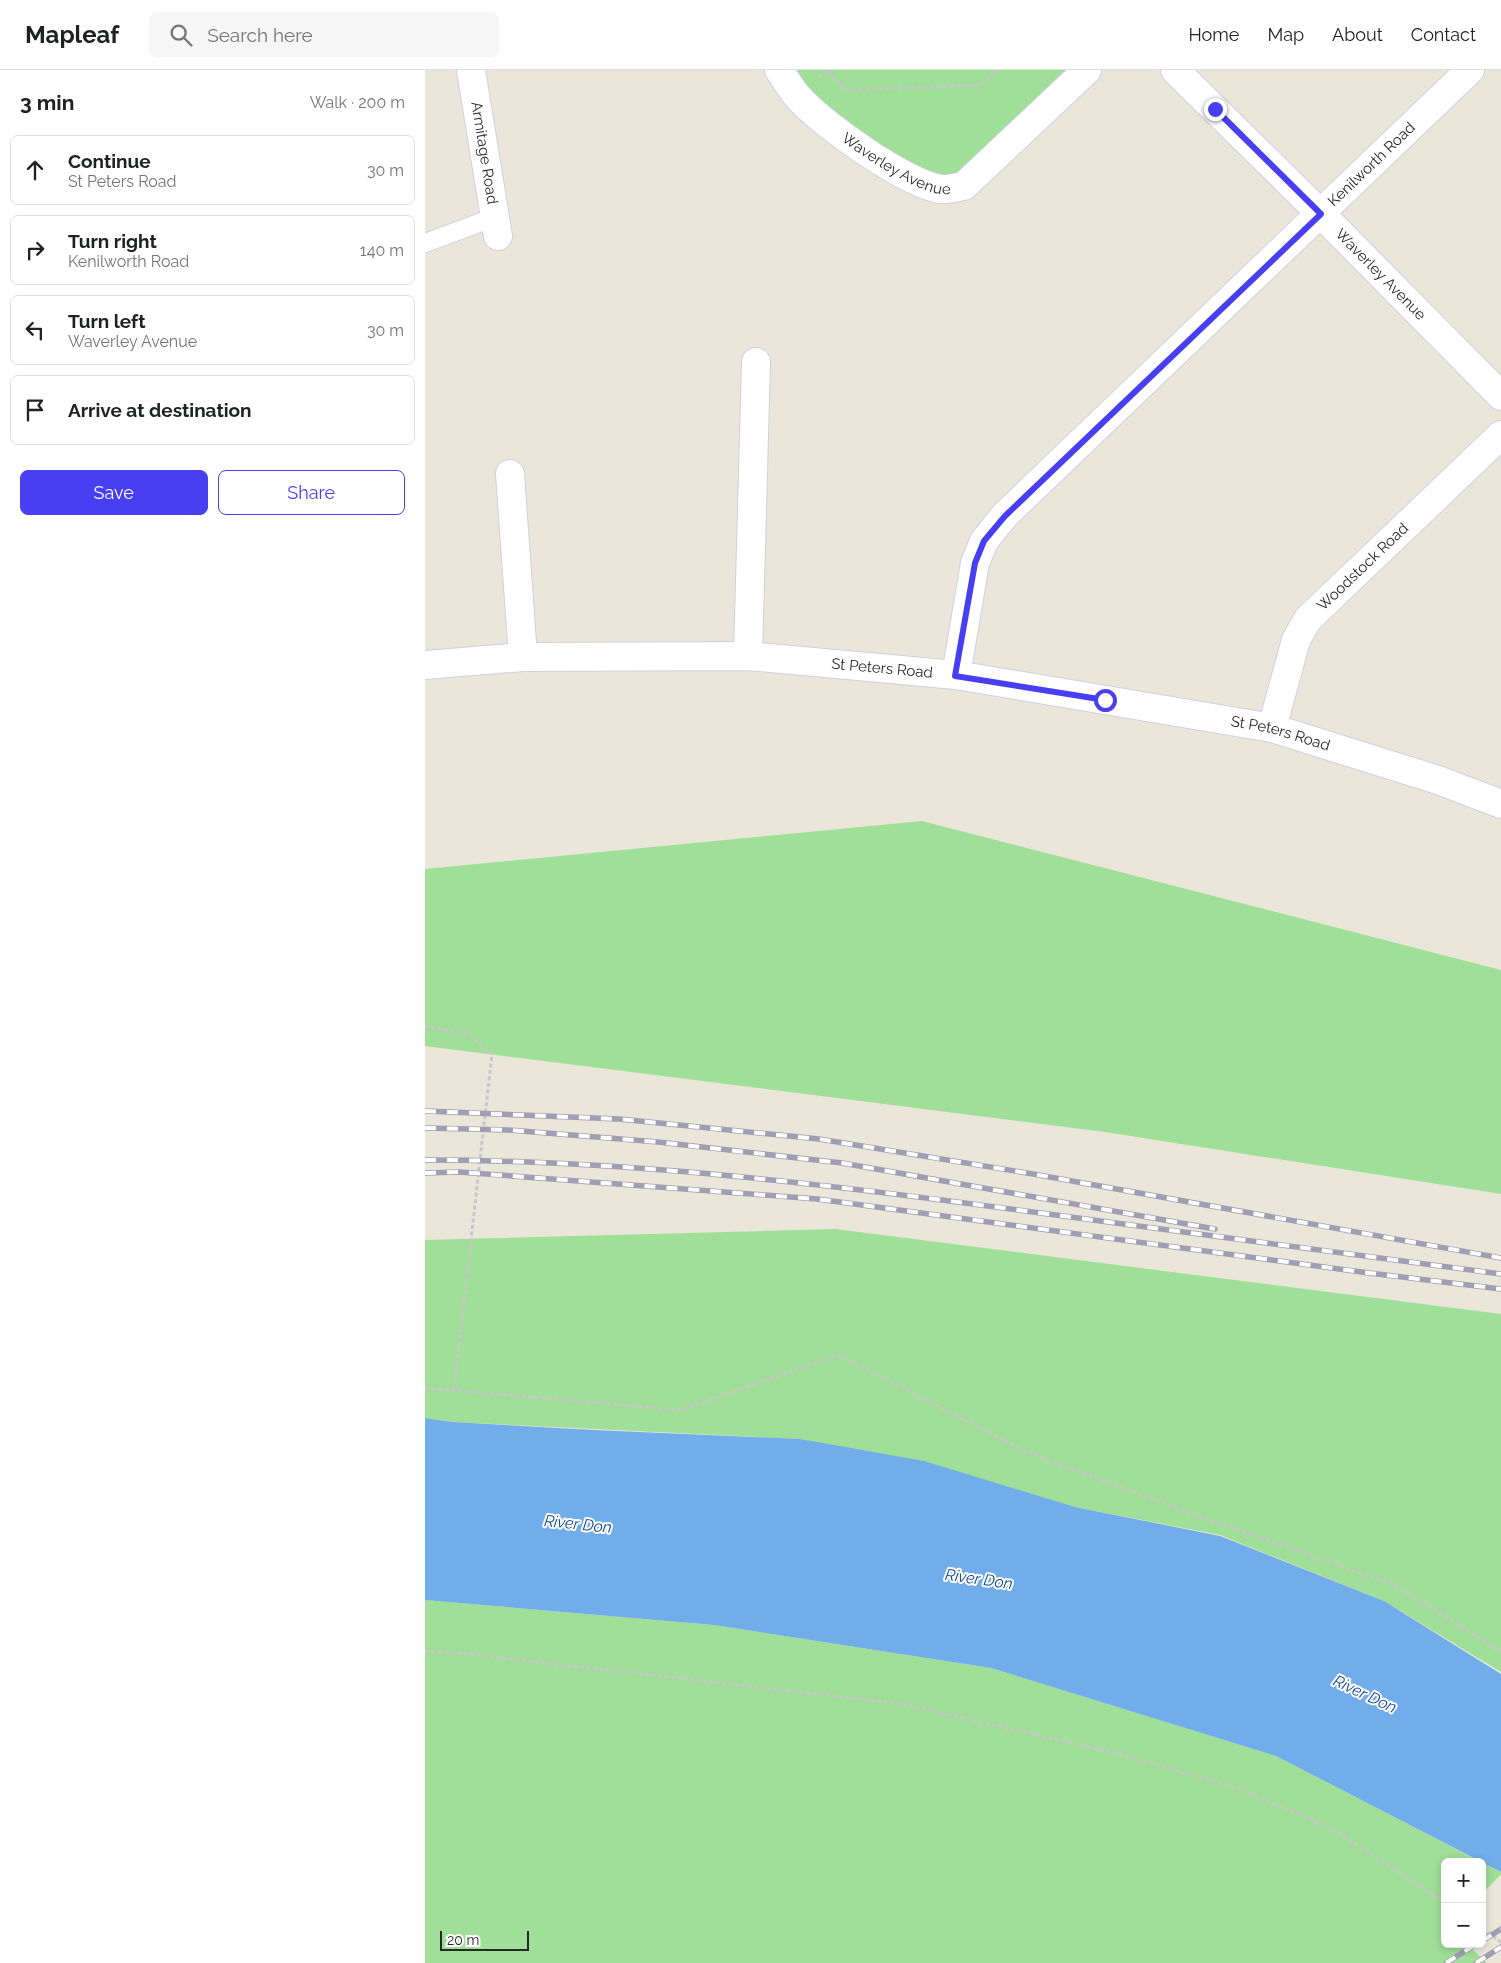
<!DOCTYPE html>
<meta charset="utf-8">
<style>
:root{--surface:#fff;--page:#f6f6f6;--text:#202124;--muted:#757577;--line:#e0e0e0;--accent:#483ff3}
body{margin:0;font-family:Raleway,sans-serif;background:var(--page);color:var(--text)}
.controls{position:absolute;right:15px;bottom:15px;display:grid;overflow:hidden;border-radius:8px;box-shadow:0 2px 8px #0003}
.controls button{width:45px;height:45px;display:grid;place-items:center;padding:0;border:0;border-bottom:1px solid var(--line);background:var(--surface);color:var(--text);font:25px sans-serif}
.scale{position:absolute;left:15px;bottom:12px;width:89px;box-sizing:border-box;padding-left:5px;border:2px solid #282828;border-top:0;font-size:14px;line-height:18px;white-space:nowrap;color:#282828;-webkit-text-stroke:4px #fff;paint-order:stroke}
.stop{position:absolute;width:15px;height:15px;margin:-11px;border:4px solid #483ff3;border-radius:50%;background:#fff}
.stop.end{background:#483ff3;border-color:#fff;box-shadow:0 1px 5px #0008}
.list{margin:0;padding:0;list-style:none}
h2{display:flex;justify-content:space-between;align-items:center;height:65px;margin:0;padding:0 20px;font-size:21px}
h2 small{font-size:16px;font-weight:400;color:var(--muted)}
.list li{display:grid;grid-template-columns:32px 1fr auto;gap:15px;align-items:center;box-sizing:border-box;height:70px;margin:0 10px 10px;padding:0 10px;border:1px solid var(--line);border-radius:8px}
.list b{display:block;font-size:19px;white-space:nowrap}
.list p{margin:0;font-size:16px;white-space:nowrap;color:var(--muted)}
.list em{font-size:16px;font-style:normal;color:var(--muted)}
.actions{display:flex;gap:10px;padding:15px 20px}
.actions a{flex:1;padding:11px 0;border:1px solid var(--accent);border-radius:8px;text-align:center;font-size:18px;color:var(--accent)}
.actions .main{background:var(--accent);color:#fff}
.icon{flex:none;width:28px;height:28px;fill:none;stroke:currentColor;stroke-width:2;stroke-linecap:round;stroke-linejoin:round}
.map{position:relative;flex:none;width:1076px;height:1893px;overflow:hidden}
header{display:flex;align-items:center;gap:30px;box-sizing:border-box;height:70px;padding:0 25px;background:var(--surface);border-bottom:1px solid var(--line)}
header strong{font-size:24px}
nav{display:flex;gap:28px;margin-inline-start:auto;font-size:18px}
.search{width:350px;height:45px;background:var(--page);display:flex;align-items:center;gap:12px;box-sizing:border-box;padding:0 18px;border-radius:8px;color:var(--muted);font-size:19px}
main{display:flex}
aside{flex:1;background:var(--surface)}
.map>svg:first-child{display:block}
</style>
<header>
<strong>Mapleaf</strong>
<div class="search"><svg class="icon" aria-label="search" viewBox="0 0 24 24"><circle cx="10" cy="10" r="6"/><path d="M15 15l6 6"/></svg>Search here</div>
<nav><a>Home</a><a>Map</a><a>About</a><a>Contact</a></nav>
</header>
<main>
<aside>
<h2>3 min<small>Walk · 200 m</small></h2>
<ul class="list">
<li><svg class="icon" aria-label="ahead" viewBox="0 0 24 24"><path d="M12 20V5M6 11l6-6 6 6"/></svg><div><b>Continue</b><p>St Peters Road</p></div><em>30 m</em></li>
<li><svg class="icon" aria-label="right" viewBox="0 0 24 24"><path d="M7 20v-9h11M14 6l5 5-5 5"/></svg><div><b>Turn right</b><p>Kenilworth Road</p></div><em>140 m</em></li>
<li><svg class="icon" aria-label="left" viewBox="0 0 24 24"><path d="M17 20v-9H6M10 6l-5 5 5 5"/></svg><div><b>Turn left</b><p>Waverley Avenue</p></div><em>30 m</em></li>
<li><svg class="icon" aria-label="arrive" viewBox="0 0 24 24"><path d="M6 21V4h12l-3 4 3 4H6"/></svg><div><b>Arrive at destination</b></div></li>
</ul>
<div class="actions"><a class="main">Save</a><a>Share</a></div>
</aside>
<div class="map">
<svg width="1076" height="1893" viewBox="0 0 1076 1893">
<rect width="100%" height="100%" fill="#eae7da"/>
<!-- green -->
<path fill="#a0df98" d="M366,0H647L535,106L518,110L448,74L380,19Z
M497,751L1076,900V1124L680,1062L0,976V799Z
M410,1159L1076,1244V1602L959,1531L795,1465L650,1437L375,1369L27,1352L0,1348V1170Z
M0,1530L289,1555L566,1598L851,1686L1056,1792H1020V1874H1042L1062,1893H0Z
M1057,1792L1076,1802V1804L1057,1824Z"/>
<!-- water -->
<path fill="#70adea" d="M0,1348L27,1352L169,1360L375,1369L499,1391L650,1437L795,1466L959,1531L1076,1604V1802L851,1686L566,1598L289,1555L0,1530Z"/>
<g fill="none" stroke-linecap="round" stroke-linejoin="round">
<defs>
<path id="lane" d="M0,173L70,147"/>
<g id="street">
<path id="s1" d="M46,0L73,166"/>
<path id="s2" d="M354,0C360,8 365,18 372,26C395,53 482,115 516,119C523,120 532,117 539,116L662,0"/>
<path id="s3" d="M750,0L896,144L1076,326"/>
<path d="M85,404L98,587"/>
<path d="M323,586L331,292"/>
<path id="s4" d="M0,595L98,587L323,586L531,605L847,658L1013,710L1076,734"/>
<path id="s5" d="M531,605L550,493L559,471L580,445L1045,0"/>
<path id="s6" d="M847,658L871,570L883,549L1076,365"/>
</g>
</defs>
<!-- lane casing -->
<use href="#lane" stroke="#d1d0e1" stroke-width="20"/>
<!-- street casing -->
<use href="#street" stroke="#d1d0e1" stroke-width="30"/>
<!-- path -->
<path stroke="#c7c7c7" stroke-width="3" stroke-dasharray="4 2.5" stroke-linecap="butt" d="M393,7L401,0L420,20L557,15L574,0
M0,956L43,964L67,984L29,1320
M0,1318L255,1340L414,1285L598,1380L743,1435L970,1515L1076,1582
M0,1581L34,1583L478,1634L698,1685L808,1717L902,1756L1020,1833
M1057,1859L1076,1872"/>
<!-- lane -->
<use href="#lane" stroke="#fff" stroke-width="18"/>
<!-- street -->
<use href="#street" stroke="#fff" stroke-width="28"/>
<defs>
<path id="rail" d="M0,1041L194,1049L394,1069L608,1104L1076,1188
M0,1058L84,1060L233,1072L417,1093L790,1159
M0,1090C209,1090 416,1116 623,1144C774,1164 925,1184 1076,1204
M0,1103L34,1102L392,1129L944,1203L1076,1219
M1057,1871L1076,1859
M1021,1893L1051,1874
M1051,1893L1076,1877"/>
</defs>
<!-- rail casing -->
<use href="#rail" stroke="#9f9eb2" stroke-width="5.5"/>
<!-- rail -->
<use href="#rail" stroke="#fff" stroke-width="4" stroke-dasharray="11" stroke-linecap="butt"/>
</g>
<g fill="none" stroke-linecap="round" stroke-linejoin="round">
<!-- route -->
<path stroke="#483ff3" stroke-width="6" d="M680,630L530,606L550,493L559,471L580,446L896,144L790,39"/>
</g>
<g text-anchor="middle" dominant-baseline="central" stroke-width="4" stroke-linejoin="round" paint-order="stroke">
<!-- street labels -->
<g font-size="15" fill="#282828" stroke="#fff">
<text stroke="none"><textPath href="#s1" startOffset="84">Armitage Road</textPath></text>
<text stroke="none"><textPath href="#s2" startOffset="154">Waverley Avenue</textPath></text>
<text stroke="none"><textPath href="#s5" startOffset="678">Kenilworth Road</textPath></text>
<text stroke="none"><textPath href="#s3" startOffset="290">Waverley Avenue</textPath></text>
<text stroke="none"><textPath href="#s6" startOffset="191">Woodstock Road</textPath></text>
<text stroke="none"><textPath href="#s4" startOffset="458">St Peters Road</textPath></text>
<text stroke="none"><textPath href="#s4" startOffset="862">St Peters Road</textPath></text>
</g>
<!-- water labels -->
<g font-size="16" font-style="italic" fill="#124893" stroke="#fff">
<text transform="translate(153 1454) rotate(6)">River Don</text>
<text transform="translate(554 1509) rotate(8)">River Don</text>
<text transform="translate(940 1624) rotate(25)">River Don</text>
</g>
</g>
</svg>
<div class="controls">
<button>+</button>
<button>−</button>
</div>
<div class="scale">20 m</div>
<div class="stop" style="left:680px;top:630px"></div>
<div class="stop end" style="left:790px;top:39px"></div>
</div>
</main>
